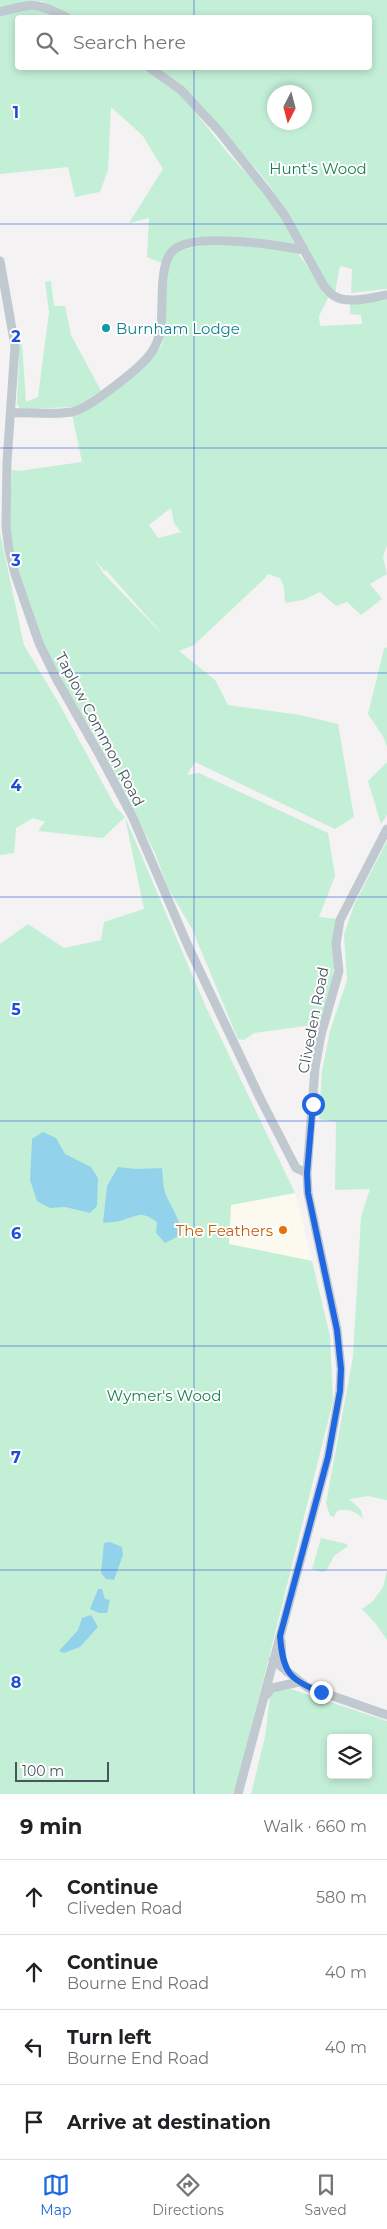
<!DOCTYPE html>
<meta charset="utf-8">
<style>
:root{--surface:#fff;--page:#f6f6f6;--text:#202124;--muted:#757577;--line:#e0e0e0;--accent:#1f68e1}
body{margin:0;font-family:Montserrat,sans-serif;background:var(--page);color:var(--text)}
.controls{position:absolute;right:15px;bottom:15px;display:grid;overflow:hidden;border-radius:5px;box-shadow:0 2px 8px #0003}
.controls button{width:45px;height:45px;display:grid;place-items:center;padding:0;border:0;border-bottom:1px solid var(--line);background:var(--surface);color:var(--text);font:25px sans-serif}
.compass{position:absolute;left:267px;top:85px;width:45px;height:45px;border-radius:50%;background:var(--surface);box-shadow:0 2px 8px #0003;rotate:186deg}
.scale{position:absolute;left:15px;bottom:12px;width:94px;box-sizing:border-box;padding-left:5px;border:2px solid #4a545f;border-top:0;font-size:14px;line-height:18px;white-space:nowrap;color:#4a545f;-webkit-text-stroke:4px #fff;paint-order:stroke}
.stop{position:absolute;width:15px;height:15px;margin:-11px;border:4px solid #1f68e1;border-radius:50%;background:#fff}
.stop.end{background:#1f68e1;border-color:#fff;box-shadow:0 1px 5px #0008}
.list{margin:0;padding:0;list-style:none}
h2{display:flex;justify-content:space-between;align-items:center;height:65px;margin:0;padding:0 20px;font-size:21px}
h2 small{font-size:16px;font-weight:400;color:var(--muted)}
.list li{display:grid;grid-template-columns:32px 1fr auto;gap:15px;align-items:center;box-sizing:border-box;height:75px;padding:0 20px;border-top:1px solid var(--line)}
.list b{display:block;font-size:19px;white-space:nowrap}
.list p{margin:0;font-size:16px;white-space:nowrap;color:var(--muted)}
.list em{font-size:16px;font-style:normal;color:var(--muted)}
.icon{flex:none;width:28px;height:28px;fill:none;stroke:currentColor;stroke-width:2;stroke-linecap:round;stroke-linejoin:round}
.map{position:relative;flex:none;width:387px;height:1794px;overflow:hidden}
.search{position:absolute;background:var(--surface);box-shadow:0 2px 8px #0003;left:15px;right:15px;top:15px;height:55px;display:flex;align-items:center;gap:12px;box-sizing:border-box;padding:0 18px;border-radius:5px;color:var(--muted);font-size:19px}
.sheet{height:365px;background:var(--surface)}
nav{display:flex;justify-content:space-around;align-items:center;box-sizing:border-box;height:70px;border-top:1px solid var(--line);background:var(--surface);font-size:14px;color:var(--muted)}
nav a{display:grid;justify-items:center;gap:2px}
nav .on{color:var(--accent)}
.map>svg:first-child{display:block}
</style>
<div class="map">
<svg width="387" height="1794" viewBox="0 0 387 1794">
<rect width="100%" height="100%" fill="#f4f2f2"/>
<!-- commercial -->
<path fill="#fcf9ee" d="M295,1193L312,1261L229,1244L231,1205Z"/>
<!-- green -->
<path fill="#c3efd7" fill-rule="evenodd" d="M0,0H387V289L351,293L352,269L340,266L335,293C314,278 290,214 272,189C239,144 195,107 156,68H370V18H73L42,1L12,5L0,8ZM274,92H304V122H274Z
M40,9L60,17L18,18V68H144L180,93L227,152L258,186L287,225L296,244L228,237L178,242L172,246L162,263L147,257L149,218L129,223L163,169L143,136L111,107L108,170L100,192L75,197L68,167L0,174V14L22,10Z
M220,243L297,252L329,296L319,316L320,326L362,324L361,315L350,314V304L387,300V545L383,557L387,574L370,584L382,599L361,615L347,602L336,606L320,592L303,600L285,603L284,587L280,578L268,574L265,578L194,645L179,651L215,680L228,705L300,715L338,724L354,817L335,829L195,762L187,775L199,773L328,833L335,876L319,917L338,919L333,978L319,1026L313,1025L254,1033L244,1040L238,1039L192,929L167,886L155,853L96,738L54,669L38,634L16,562L9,528L12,470L19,471L82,462L72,414L76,416L152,358L162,345L169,261L177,250ZM171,508L174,523L181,532L158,538L149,525ZM94,558L104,571L106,570L166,638L103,573Z
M51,281L54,306H65L71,335L101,391L75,407L20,409L17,404L19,360L18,345L22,344L26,402L38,397L49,312L45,282Z
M0,533L24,645L61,707L115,806L125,817L205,1005L295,1193L231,1205L229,1244L312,1261L330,1336L333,1401L240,1773L233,1794H0V944L28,924L64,948L101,940L104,922L144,909L125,817L103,838L38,831L45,822L33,818L16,828L14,853L0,855Z
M387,647V747L384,738L368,714L384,649Z
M387,762V815L381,824L368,781Z
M387,841V1500L368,1496L349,1499L361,1510L363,1519C355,1511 348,1508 337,1511L334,1517L330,1516L326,1503L353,1357L361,1217L370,1189L335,1190L336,1122L319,1119L322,1071L330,1031L347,980L344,934L355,903Z
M321,1538L347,1544L348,1546L334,1556L326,1571L321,1572L312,1569Z
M387,1571V1640L376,1624L362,1609L373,1601L383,1587Z
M291,1689L387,1721V1794H251L265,1737L270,1696L277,1691ZM331,1738H368V1775H331Z"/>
<!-- water -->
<path fill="#92d3eb" d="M43,1132L56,1138L65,1154L91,1167L98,1178L97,1206L90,1213L65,1207L50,1208L37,1201L30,1180L32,1139Z
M118,1167L136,1169L162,1168C163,1175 163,1182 164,1189C168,1204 182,1219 181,1235L165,1243L156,1233L157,1222C141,1211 139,1215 123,1220C117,1222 110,1222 103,1223L107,1186Z
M110,1542L122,1547L123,1555L114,1580L106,1579L101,1573L104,1543Z
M98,1589H102L105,1599L110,1600L107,1613H99L90,1609Z
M91,1615L98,1627L80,1647L64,1653L59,1651L78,1630L82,1618Z"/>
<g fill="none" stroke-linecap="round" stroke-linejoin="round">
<!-- minor -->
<path stroke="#c0c8d0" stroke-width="9" d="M0,12C35,3 35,2 68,18
M150,68L181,90L218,130L267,191L285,216L324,286C327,289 331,295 336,297C349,304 373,297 387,295
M0,261L15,346L7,462L6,527L9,550L15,574L39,643L57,680L98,752L133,818L188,946L260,1098L296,1168L307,1173
M11,413C30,412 53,415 72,412C88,409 142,367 151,353C155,348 159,338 160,332C165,312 156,261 176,248C200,233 275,245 304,250
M281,1641L282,1659L287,1672
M273,1660L307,1687L387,1715
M266,1695L272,1688L299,1682
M238,1794L328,1457L340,1391L341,1369L337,1329L308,1193L307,1173L315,1068L321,1035L339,971L336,944L340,920L387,829"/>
</g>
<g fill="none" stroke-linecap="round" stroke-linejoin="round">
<!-- route -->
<path stroke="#1f68e1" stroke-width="6" d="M313,1104L307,1173L308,1193L337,1330L341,1369L340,1391L328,1457L280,1636C283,1671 288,1680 321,1692"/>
</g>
<!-- grid -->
<path fill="none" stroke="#1d4ed8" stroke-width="1" stroke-opacity="0.55" d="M194,0V18M194,68V1794M0,224H387M0,448H387M0,673H387M0,897H387M0,1121H387M0,1346H387M0,1570H387"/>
<!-- markers -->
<circle fill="#0f9aa8" stroke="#fff" stroke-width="2" cx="106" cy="328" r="5"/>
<circle fill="#e8710a" stroke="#fff" stroke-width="2" cx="283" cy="1230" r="5"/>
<g text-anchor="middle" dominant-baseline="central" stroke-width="4" stroke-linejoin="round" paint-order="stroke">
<!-- park labels -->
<g font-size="15" fill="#1a8154" stroke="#fff">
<text x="318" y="168">Hunt's Wood</text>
<text x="164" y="1395">Wymer's Wood</text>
</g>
<!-- culture labels -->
<g font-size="15" fill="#0d838f" stroke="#fff" text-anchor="start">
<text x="116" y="328">Burnham Lodge</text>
</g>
<!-- street labels -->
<g font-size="15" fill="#4a545f" stroke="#fff">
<text transform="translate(100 729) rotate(62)">Taplow Common Road</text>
<text transform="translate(313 1020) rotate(-79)">Cliveden Road</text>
</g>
<!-- food labels -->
<g font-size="15" fill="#c56008" stroke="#fff" text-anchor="end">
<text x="273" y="1230">The Feathers</text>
</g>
</g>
<g font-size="16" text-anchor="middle" font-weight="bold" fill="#1d4ed8" stroke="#fff" stroke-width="4" stroke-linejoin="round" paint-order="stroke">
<text x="16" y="118">1</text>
<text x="16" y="342">2</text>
<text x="16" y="566">3</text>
<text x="16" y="791">4</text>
<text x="16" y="1015">5</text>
<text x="16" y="1239">6</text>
<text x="16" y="1463">7</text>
<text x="16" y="1688">8</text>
</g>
</svg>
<div class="controls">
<button><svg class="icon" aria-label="layers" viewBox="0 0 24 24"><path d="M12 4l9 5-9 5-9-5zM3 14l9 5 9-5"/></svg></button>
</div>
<svg class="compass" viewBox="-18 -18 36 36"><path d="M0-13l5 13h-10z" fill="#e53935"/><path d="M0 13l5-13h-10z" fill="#757577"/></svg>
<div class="scale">100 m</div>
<div class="stop" style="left:313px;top:1104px"></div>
<div class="stop end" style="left:321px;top:1692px"></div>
<div class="search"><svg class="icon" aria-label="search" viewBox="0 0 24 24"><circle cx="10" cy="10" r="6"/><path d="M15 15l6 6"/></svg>Search here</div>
</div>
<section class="sheet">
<h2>9 min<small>Walk · 660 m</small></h2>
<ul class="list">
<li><svg class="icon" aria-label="ahead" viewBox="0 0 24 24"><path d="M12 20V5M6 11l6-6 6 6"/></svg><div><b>Continue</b><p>Cliveden Road</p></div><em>580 m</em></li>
<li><svg class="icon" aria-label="ahead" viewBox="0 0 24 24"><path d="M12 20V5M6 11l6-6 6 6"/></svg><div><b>Continue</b><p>Bourne End Road</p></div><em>40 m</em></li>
<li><svg class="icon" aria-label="left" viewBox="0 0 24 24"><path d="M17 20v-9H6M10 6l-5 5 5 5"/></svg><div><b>Turn left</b><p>Bourne End Road</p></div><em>40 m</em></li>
<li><svg class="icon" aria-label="arrive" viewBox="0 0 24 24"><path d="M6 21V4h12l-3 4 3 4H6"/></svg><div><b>Arrive at destination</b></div></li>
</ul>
</section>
<nav>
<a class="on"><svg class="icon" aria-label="map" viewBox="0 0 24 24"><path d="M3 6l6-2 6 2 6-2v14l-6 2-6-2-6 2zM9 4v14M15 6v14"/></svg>Map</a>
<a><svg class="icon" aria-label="directions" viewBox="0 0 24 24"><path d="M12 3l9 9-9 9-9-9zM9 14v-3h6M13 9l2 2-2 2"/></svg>Directions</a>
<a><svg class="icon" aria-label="saved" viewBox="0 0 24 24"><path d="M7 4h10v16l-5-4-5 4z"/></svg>Saved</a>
</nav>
